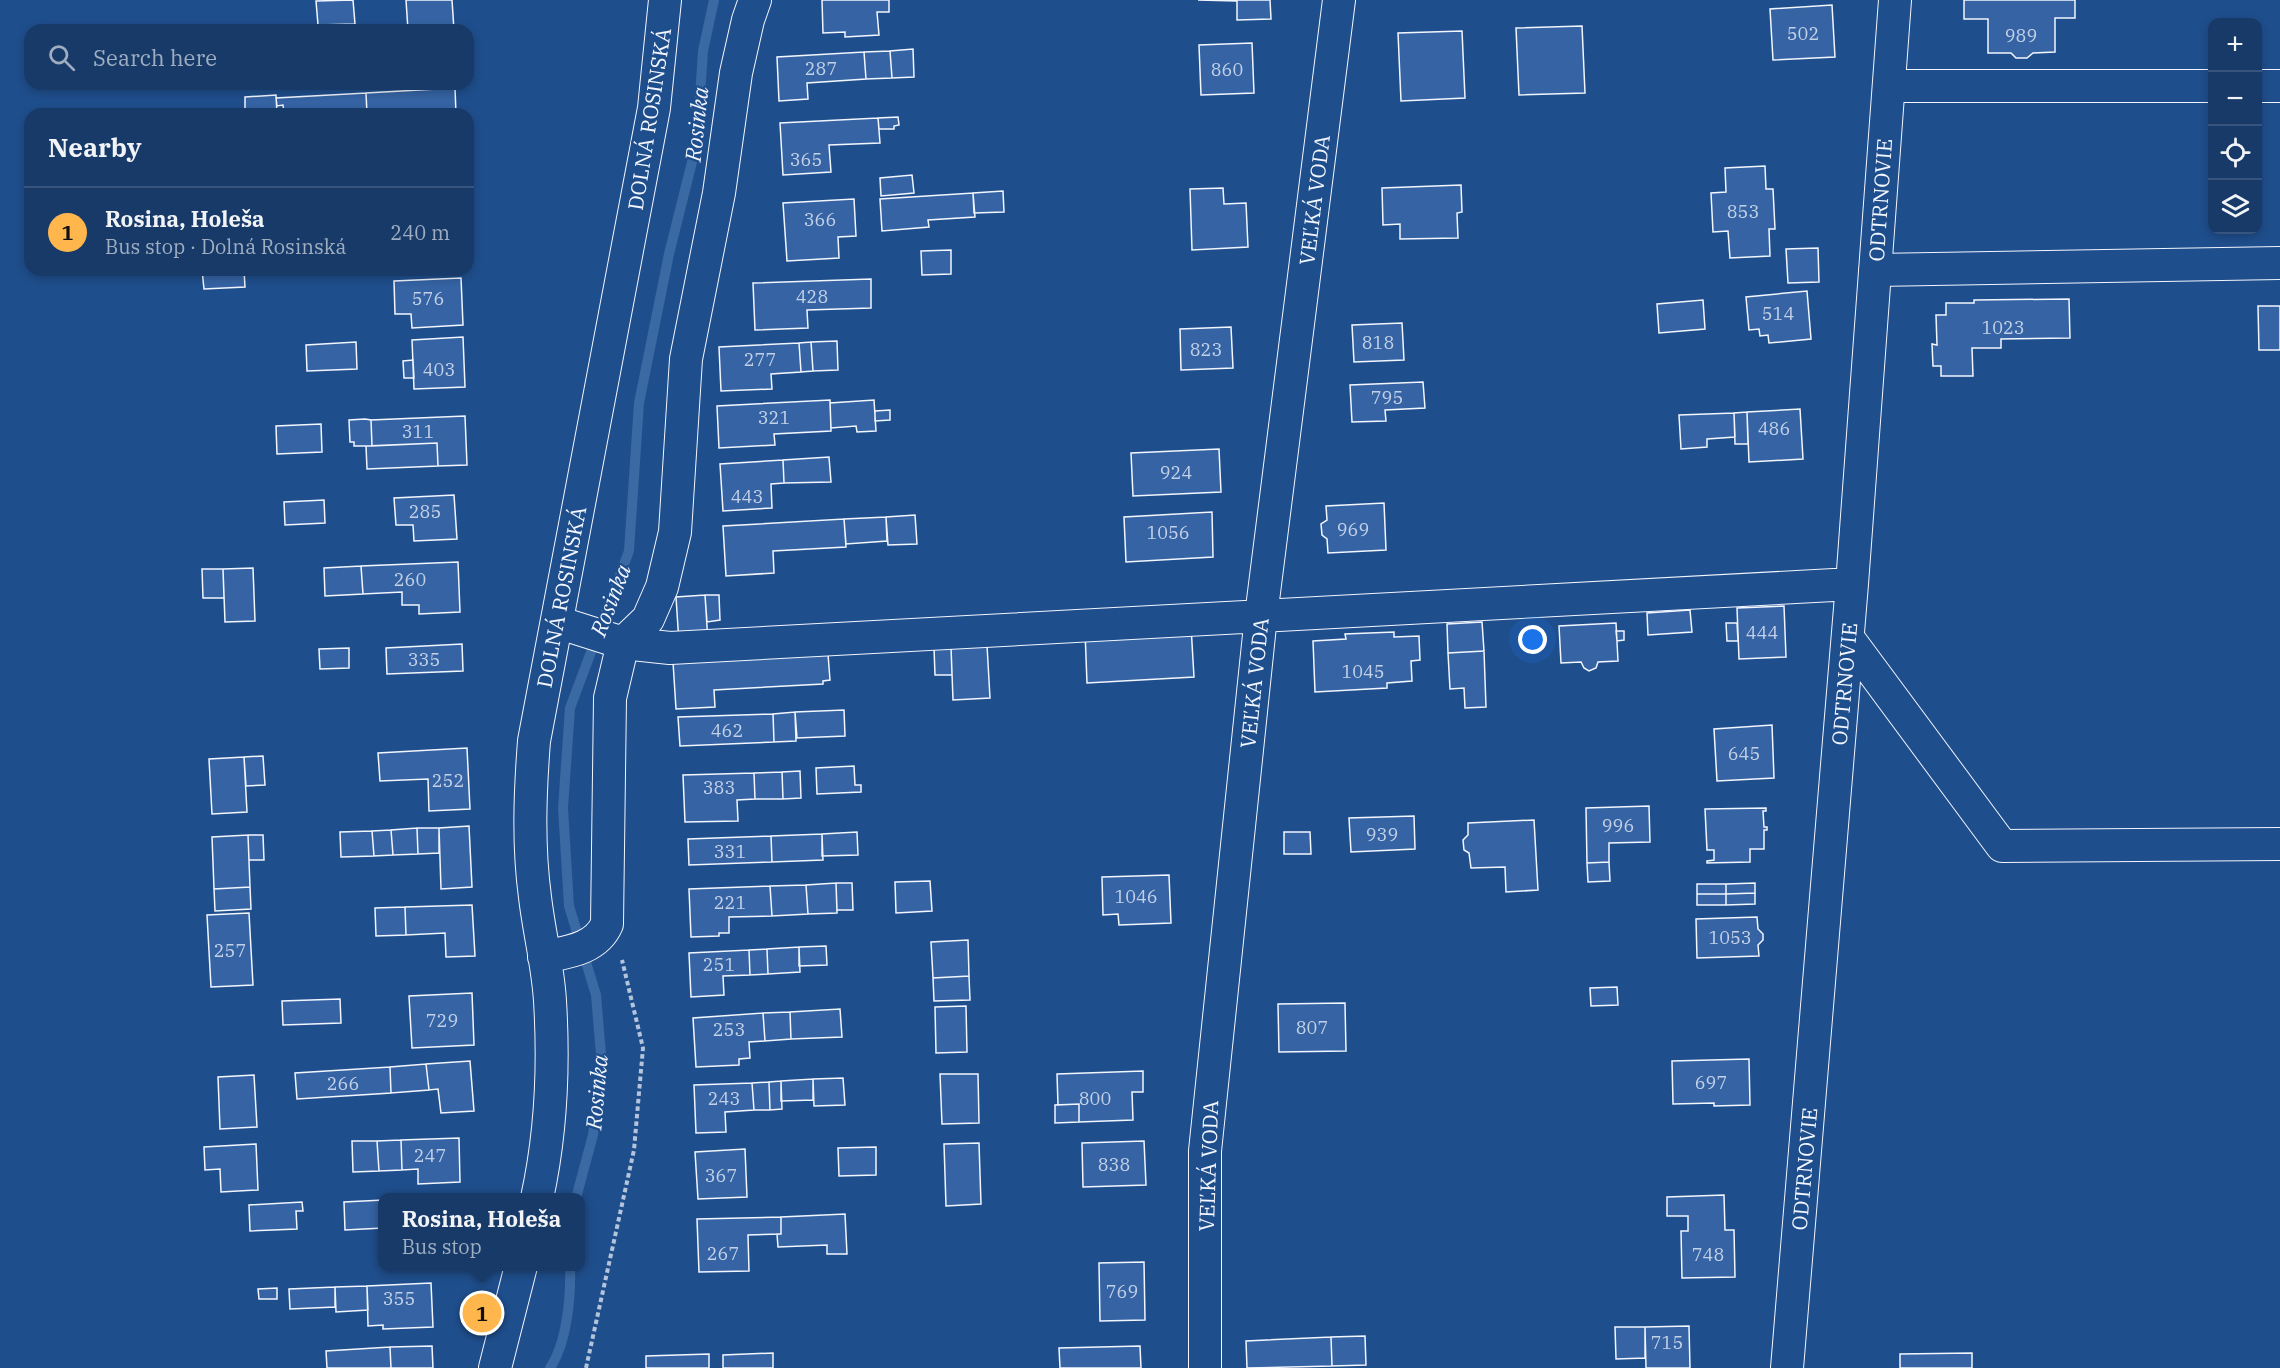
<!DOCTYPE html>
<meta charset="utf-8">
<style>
:root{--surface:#173a69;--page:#20416f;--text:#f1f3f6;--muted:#9eadc0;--line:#36547d;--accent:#ffb74d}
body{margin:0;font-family:"IBM Plex Serif",serif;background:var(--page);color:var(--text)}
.controls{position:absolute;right:18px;top:18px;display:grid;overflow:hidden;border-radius:12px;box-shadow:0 3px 9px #0003}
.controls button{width:54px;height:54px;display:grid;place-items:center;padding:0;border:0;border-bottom:2px solid var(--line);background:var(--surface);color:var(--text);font:30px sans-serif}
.you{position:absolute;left:1533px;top:640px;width:21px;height:21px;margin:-15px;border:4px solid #fff;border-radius:50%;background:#1a73e8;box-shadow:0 0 0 9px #1a73e833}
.badge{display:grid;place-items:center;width:39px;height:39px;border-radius:50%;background:var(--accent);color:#111;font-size:20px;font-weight:700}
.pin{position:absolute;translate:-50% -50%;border:3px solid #fff;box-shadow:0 2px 6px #0006}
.popup{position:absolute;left:378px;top:1193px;width:207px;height:78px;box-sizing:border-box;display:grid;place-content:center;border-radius:12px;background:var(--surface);filter:drop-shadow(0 2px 4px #0005);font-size:20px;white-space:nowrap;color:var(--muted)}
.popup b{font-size:22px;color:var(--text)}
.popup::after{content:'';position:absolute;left:50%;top:100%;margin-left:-12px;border:12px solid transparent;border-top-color:var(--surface)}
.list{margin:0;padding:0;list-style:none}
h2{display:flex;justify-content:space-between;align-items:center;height:78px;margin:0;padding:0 24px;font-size:26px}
h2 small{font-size:20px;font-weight:400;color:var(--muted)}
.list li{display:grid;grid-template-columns:39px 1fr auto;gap:18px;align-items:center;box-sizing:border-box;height:90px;padding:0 24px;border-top:2px solid var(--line)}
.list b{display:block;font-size:22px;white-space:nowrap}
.list p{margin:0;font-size:20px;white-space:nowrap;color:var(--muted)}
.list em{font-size:20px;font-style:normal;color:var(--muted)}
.icon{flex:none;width:33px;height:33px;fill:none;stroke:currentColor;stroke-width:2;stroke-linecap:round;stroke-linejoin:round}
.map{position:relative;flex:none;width:2280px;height:1368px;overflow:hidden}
.search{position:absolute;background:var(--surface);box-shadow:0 3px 9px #0003;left:24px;top:24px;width:450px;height:66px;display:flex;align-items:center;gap:15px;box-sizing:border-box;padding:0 21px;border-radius:18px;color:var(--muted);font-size:22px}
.panel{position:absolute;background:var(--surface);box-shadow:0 3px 9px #0003;left:24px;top:108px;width:450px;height:168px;border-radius:18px}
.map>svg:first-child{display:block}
</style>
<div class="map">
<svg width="2280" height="1368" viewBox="0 0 2280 1368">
<rect width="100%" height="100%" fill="#1f4e8c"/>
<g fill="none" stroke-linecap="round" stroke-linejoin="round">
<!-- stream -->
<path stroke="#3b69a3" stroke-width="10" d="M576,1198L593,1135L602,1066L596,995L569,906L563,808L570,708L629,551L639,403L669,254L697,142L703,51L714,0
M550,1368C567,1343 571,1297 570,1266"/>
</g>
<!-- building -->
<path fill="#3563a3" stroke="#f2f6ff" stroke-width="1.5" d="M353,0L355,24L318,25L316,1Z
M406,0H452L454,30H408Z
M822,0H889V12H877L879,35L845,37V32L823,33Z
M1198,0H1270L1271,19L1237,20V1Z
M1964,0H2075V18H2055V52L2033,53L2027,58H2016L2011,53H1988V19H1964Z
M1832,5L1835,57L1773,60L1770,9Z
M1582,26L1585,93L1519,95L1516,28Z
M1462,31L1465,98L1401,101L1398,33Z
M1252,43L1254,93L1201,95L1199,45Z
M913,49L914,77L892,78L890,51Z
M890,51L892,78L866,79L864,52Z
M864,52L866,79L807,83L808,99L779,101L777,57Z
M455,88L456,114H367L366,93Z
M366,93L367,113L284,114L283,105L277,106L276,98Z
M276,95L277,114H245V97Z
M898,117L899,125L894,126V129H879L878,118Z
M878,118L880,143L829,145L831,172L783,175L780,123Z
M1765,166L1766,189H1773L1775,229H1769L1770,256L1730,258L1728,231L1713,232L1711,193L1726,192L1725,168Z
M912,175L914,193L881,196L880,178Z
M1461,185L1462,212L1457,213L1458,238L1400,239V224L1383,225L1382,188Z
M1223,188L1224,204L1246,203L1248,247L1192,250L1190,189Z
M1003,191L1004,212L974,213L973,193Z
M973,193L975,217L928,220L929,227L882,231L880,199Z
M854,199L856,236L838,237L839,258L787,261L783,203Z
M1818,248L1819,282L1788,283L1786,249Z
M951,250V274L922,275L921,251Z
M202,270H244L245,287L204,289Z
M461,278L463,325L412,328L411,314H395L394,281Z
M871,279V308L807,310L808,328L755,330L753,283Z
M1807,291L1811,339L1769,343L1768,335L1760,336L1759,329L1749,330L1746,297Z
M2069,299L2070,338L2001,339V348H1972L1973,376H1941V366H1933L1932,344L1937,345L1936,315H1946V303H1974V300Z
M1703,300L1705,329L1659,333L1657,304Z
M2258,306H2280V350H2259Z
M1402,323L1404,360L1354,362L1352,325Z
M1231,327L1233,368L1181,370L1180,329Z
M463,337L465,387L414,389L412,340Z
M837,341L838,370L813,371L811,342Z
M356,342L357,369L307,371L306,345Z
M811,342L813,371L801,372L799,343Z
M799,343L801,372L771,374L772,389L721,391L719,347Z
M413,360L414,378H404L403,361Z
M1423,382L1425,408L1385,410L1386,421L1352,422L1350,385Z
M830,400L831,431L774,434L775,445L719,448L717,406Z
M874,400L876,431L857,432L856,426L831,428L830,403Z
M1800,409L1803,459L1749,462L1747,412Z
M890,410V420L875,421V411Z
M1747,412L1748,444H1735L1734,413Z
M1734,413L1735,437L1707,439V447L1681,449L1679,415Z
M465,416L467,465L438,466L437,443L372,446L371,420Z
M365,419L371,420L372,446H354V442H350L349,420Z
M321,424L322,452L277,454L276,426Z
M437,443L438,466L367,469L366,446Z
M1219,449L1221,492L1133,496L1131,453Z
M829,457L831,482L784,483L783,460Z
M783,460L784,483L771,484L772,508L723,511L720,464Z
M454,495L457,539L414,541L413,525H396L394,498Z
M324,500L325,523L285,525L284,502Z
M1384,503L1386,550L1328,553L1327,539L1322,535L1321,524L1327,520L1326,506Z
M1212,512L1213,557L1126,562L1124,517Z
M915,515L917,544L888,545L886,517Z
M886,517L887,541L846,544L844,519Z
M844,519L846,547L773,551L774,573L726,576L723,526Z
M458,562L460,612L419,614V605H402V592L363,594L361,566Z
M361,566L363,594L325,596L324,568Z
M253,568L255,621L225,622L223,569Z
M202,569H223L224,598H203Z
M705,595H719L720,620L707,622Z
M705,595L708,642L679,643L676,597Z
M1784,606L1786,657L1739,659L1737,608Z
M1690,610L1692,632L1648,635L1647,613Z
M1482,622L1484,651L1448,653L1447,624Z
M1616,623L1618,661L1598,662L1596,668L1589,671L1584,668L1581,662L1561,663L1559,626Z
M1726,623H1737L1738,641H1727Z
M1191,626L1194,677L1087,683L1085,631Z
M1616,631H1624V640L1617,641Z
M1394,632V637L1419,636L1420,660L1411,661L1412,681L1387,683V688L1315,692L1313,641L1346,639L1345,634Z
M462,644L463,671L387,674L386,648Z
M987,645L990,698L953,700L951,647Z
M951,647L952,675H935L934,648Z
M349,648V668L320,669L319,649Z
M1484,651L1486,707L1465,708L1464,688L1450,689L1448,653Z
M828,654L830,680L823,681V684L714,690L715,707L676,709L673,662Z
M844,710L845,736L797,738L795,712Z
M795,712L796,741L774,742L773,714Z
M773,714L774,742L680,746L678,717Z
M1772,725L1774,778L1717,781L1714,729Z
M467,748L470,809L429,811L428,779L380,781L378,753Z
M263,756L265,785L246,786L244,757Z
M244,757L247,812L212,814L209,759Z
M854,766L855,785H861V792L817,794L816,768Z
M800,771L801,798L783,799L782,772Z
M782,772L783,799H755L754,773Z
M754,773L755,799L737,800L738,821L685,822L683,775Z
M1649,806L1650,842L1609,843V862L1587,863L1586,808Z
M1766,808V811H1763L1764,827H1767V830H1764V849H1750V862L1707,863V861L1714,860V850H1707L1705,809Z
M1414,816L1415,849L1351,852L1349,818Z
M1534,820L1538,890L1506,892L1505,867L1471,868L1469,853L1464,850L1463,840L1468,835V823Z
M469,826L472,887L441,889L439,828Z
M417,828H439V853L418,854Z
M417,828L418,854L393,855L391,830Z
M391,830L393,855L374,856L372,831Z
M372,831L374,856L341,857L340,832Z
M857,832L858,855L822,856V834Z
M1284,832H1310L1311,854H1284Z
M822,834L823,860L772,862L771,836Z
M248,835H263L264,860H249Z
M248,835L250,887L214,889L212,837Z
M771,836L772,862L689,865L688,839Z
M1609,862L1610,881L1588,882L1587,863Z
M1169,875L1171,923L1119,925L1118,914L1103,915L1102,877Z
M930,881L932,911L896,913L895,882Z
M836,883H852L853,910H837Z
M836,883L837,913L808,914L806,885Z
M1755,883V893L1726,894V884Z
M1697,884H1726V894H1697Z
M806,885L808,914L772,916L770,886Z
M770,886L772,916L729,917V933H719V936L691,937L689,889Z
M250,887L251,909L215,911L214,889Z
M1755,893V904L1726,905V894Z
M1697,894H1726V905H1697Z
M472,905L475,956L446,957L445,933L406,935L405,907Z
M405,907L406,935L376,936L375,908Z
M249,913L253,985L211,987L207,915Z
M1757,917L1758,929L1763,934V940L1758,945L1759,956L1697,958L1696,919Z
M968,940L969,976L933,978L931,942Z
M826,946L827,965L799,966V947Z
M799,947L800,972L768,974L767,949Z
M767,949L768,974L750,975L749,950Z
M749,950L750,975L723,976L724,995L691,997L689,953Z
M969,976L970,1000L934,1001L933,978Z
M1617,987L1618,1005L1591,1006L1590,988Z
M472,993L474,1045L412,1048L409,996Z
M340,999L341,1023L283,1025L282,1001Z
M1345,1003L1346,1051L1279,1052L1278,1004Z
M966,1006L967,1052L936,1053L935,1007Z
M840,1009L842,1037L791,1039L790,1012Z
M790,1012L791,1039L765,1041L763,1013Z
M763,1013L765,1041L749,1042L750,1058L739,1059V1065L696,1067L693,1018Z
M1749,1059L1750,1105L1714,1106V1103L1673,1104L1672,1061Z
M470,1061L474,1111L441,1113L438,1089L429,1090L426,1064Z
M426,1064L429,1090L391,1093L390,1067Z
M390,1067L391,1093L297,1099L295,1073Z
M1143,1071V1092H1132L1133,1120L1079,1122V1104L1058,1105L1057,1074Z
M940,1074H978L979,1123L942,1124Z
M254,1075L257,1127L220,1129L218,1077Z
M843,1078L845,1105L814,1106L813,1079Z
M813,1079V1100L781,1101V1081Z
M781,1081L782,1109L770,1110L769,1082Z
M769,1082L770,1110H754L752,1083Z
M752,1083L754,1110L725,1112L726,1132L696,1133L694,1085Z
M1079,1104V1122L1055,1123V1105Z
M459,1138L460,1182L418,1184V1169L402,1170L401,1140Z
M401,1140L402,1170L379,1171L377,1141Z
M352,1141H377L379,1171L353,1172Z
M1144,1141L1146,1185L1083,1187L1082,1143Z
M979,1143L981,1204L946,1206L944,1144Z
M256,1144L258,1190L221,1192L220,1169L205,1170L204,1147Z
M876,1147V1175L839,1176L838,1148Z
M745,1149L747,1197L698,1199L695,1152Z
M1724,1195L1725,1230H1734L1735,1277L1682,1278L1681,1231H1688V1216H1667V1197Z
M383,1200V1228L345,1230L344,1202Z
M302,1202L303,1211H296L297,1229L250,1231L249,1205Z
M845,1214L847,1254H827V1245L778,1247L777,1234H781V1217Z
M781,1217V1234L748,1235L749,1271L699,1272L697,1219Z
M1144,1262L1145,1320L1100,1321L1099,1263Z
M431,1283L433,1327L383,1329V1325L368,1326L367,1286Z
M367,1286L368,1310L336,1312L335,1287Z
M335,1287V1307L290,1309L289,1289Z
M277,1288V1299H259L258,1289Z
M1689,1326L1690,1368H1646L1645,1327Z
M1615,1327H1645V1358L1616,1359Z
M1365,1336L1366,1365L1332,1366L1331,1337Z
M1331,1337L1332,1366L1247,1368L1246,1341Z
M432,1346L433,1368H391L390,1347Z
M1140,1346L1141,1368H1060L1059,1348Z
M390,1347L391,1368H327L326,1351Z
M773,1353V1368H723V1355Z
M1972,1353V1368H1900V1354Z
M709,1354V1368H646V1356Z"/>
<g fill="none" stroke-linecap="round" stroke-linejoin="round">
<defs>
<path id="minor" d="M1889,86H2212
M2258,86H2280
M1875,270L2280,263
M557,622L623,643L670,648L1852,584
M1848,638L2002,846L2280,844
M544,957C568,952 596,949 607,924L610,698L623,643L648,619L662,587L675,532L686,359L719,193L736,73L748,20L755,0
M537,1198C551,1134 554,1066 550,1001C548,966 539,932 535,897C528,845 530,793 534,741L654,108L665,0
M495,1368L521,1266
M1205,1368V1151L1261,616L1339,0
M1787,1368L1852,584L1895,0"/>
</defs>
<!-- minor casing -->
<use href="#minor" stroke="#f2f6ff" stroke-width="34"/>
<!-- path -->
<path stroke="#b3c4dc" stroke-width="4" stroke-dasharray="4.5 3" stroke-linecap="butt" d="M586,1368L634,1150L638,1104L643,1048L622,960"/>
<!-- minor -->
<use href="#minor" stroke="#1f4e8c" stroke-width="32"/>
</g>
<g text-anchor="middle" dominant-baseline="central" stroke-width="4.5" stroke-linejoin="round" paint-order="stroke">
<!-- number labels -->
<g font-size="18" fill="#c3d1e8">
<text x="1803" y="33">502</text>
<text x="2021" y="35">989</text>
<text x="821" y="68">287</text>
<text x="1227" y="69">860</text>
<text x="806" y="159">365</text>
<text x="1743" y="211">853</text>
<text x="820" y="219">366</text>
<text x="812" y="296">428</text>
<text x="428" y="298">576</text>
<text x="1778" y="313">514</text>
<text x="2003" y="327">1023</text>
<text x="1378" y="342">818</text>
<text x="1206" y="349">823</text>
<text x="760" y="359">277</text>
<text x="439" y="369">403</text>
<text x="1387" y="397">795</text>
<text x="774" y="417">321</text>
<text x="1774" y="428">486</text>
<text x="418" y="431">311</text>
<text x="1176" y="472">924</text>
<text x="747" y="496">443</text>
<text x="425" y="511">285</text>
<text x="1353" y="529">969</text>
<text x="1168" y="532">1056</text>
<text x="410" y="579">260</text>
<text x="1762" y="632">444</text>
<text x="424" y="659">335</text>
<text x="1363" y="671">1045</text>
<text x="727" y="730">462</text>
<text x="1744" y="753">645</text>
<text x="448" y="780">252</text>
<text x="719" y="787">383</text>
<text x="1618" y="825">996</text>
<text x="1382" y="834">939</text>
<text x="730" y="851">331</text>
<text x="1136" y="896">1046</text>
<text x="730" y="902">221</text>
<text x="1730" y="937">1053</text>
<text x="230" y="950">257</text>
<text x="719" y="964">251</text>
<text x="442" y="1020">729</text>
<text x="1312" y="1027">807</text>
<text x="729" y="1029">253</text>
<text x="1711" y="1082">697</text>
<text x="343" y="1083">266</text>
<text x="724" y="1098">243</text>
<text x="1095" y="1098">800</text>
<text x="430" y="1155">247</text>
<text x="1114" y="1164">838</text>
<text x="721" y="1175">367</text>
<text x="723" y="1253">267</text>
<text x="1708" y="1254">748</text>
<text x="1122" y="1291">769</text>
<text x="399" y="1298">355</text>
<text x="1667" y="1342">715</text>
</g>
<!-- street labels -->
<g font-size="21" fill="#f2f6ff" stroke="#1f4e8c">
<text transform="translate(649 119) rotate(-81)">DOLNÁ ROSINSKÁ</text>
<text transform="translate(1314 200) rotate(-83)">VEĽKÁ VODA</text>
<text transform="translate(1880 200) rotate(-86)">ODTRNOVIE</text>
<text transform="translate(561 597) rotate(-79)">DOLNÁ ROSINSKÁ</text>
<text transform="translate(1254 683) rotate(-84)">VEĽKÁ VODA</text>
<text transform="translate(1844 684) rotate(-85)">ODTRNOVIE</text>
<text transform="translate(1208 1166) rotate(-88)">VEĽKÁ VODA</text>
<text transform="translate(1804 1169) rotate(-85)">ODTRNOVIE</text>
</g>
<!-- water labels -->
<g font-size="22" font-style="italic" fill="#f2f6ff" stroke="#1f4e8c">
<text transform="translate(696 124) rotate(-84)">Rosinka</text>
<text transform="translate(610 600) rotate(-69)">Rosinka</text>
<text transform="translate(596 1092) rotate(-85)">Rosinka</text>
</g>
</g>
</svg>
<div class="controls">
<button>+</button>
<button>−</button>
<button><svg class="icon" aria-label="locate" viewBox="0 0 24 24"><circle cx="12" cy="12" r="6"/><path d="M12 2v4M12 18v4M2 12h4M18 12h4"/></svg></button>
<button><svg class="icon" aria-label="layers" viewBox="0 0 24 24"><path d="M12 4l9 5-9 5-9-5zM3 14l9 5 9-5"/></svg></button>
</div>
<div class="you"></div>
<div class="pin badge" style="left:482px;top:1313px">1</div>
<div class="popup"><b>Rosina, Holeša</b>Bus stop</div>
<div class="search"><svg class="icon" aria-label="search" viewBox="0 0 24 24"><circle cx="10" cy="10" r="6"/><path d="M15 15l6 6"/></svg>Search here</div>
<section class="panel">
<h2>Nearby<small></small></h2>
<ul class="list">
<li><span class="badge">1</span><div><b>Rosina, Holeša</b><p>Bus stop · Dolná Rosinská</p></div><em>240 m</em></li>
</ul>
</section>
</div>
